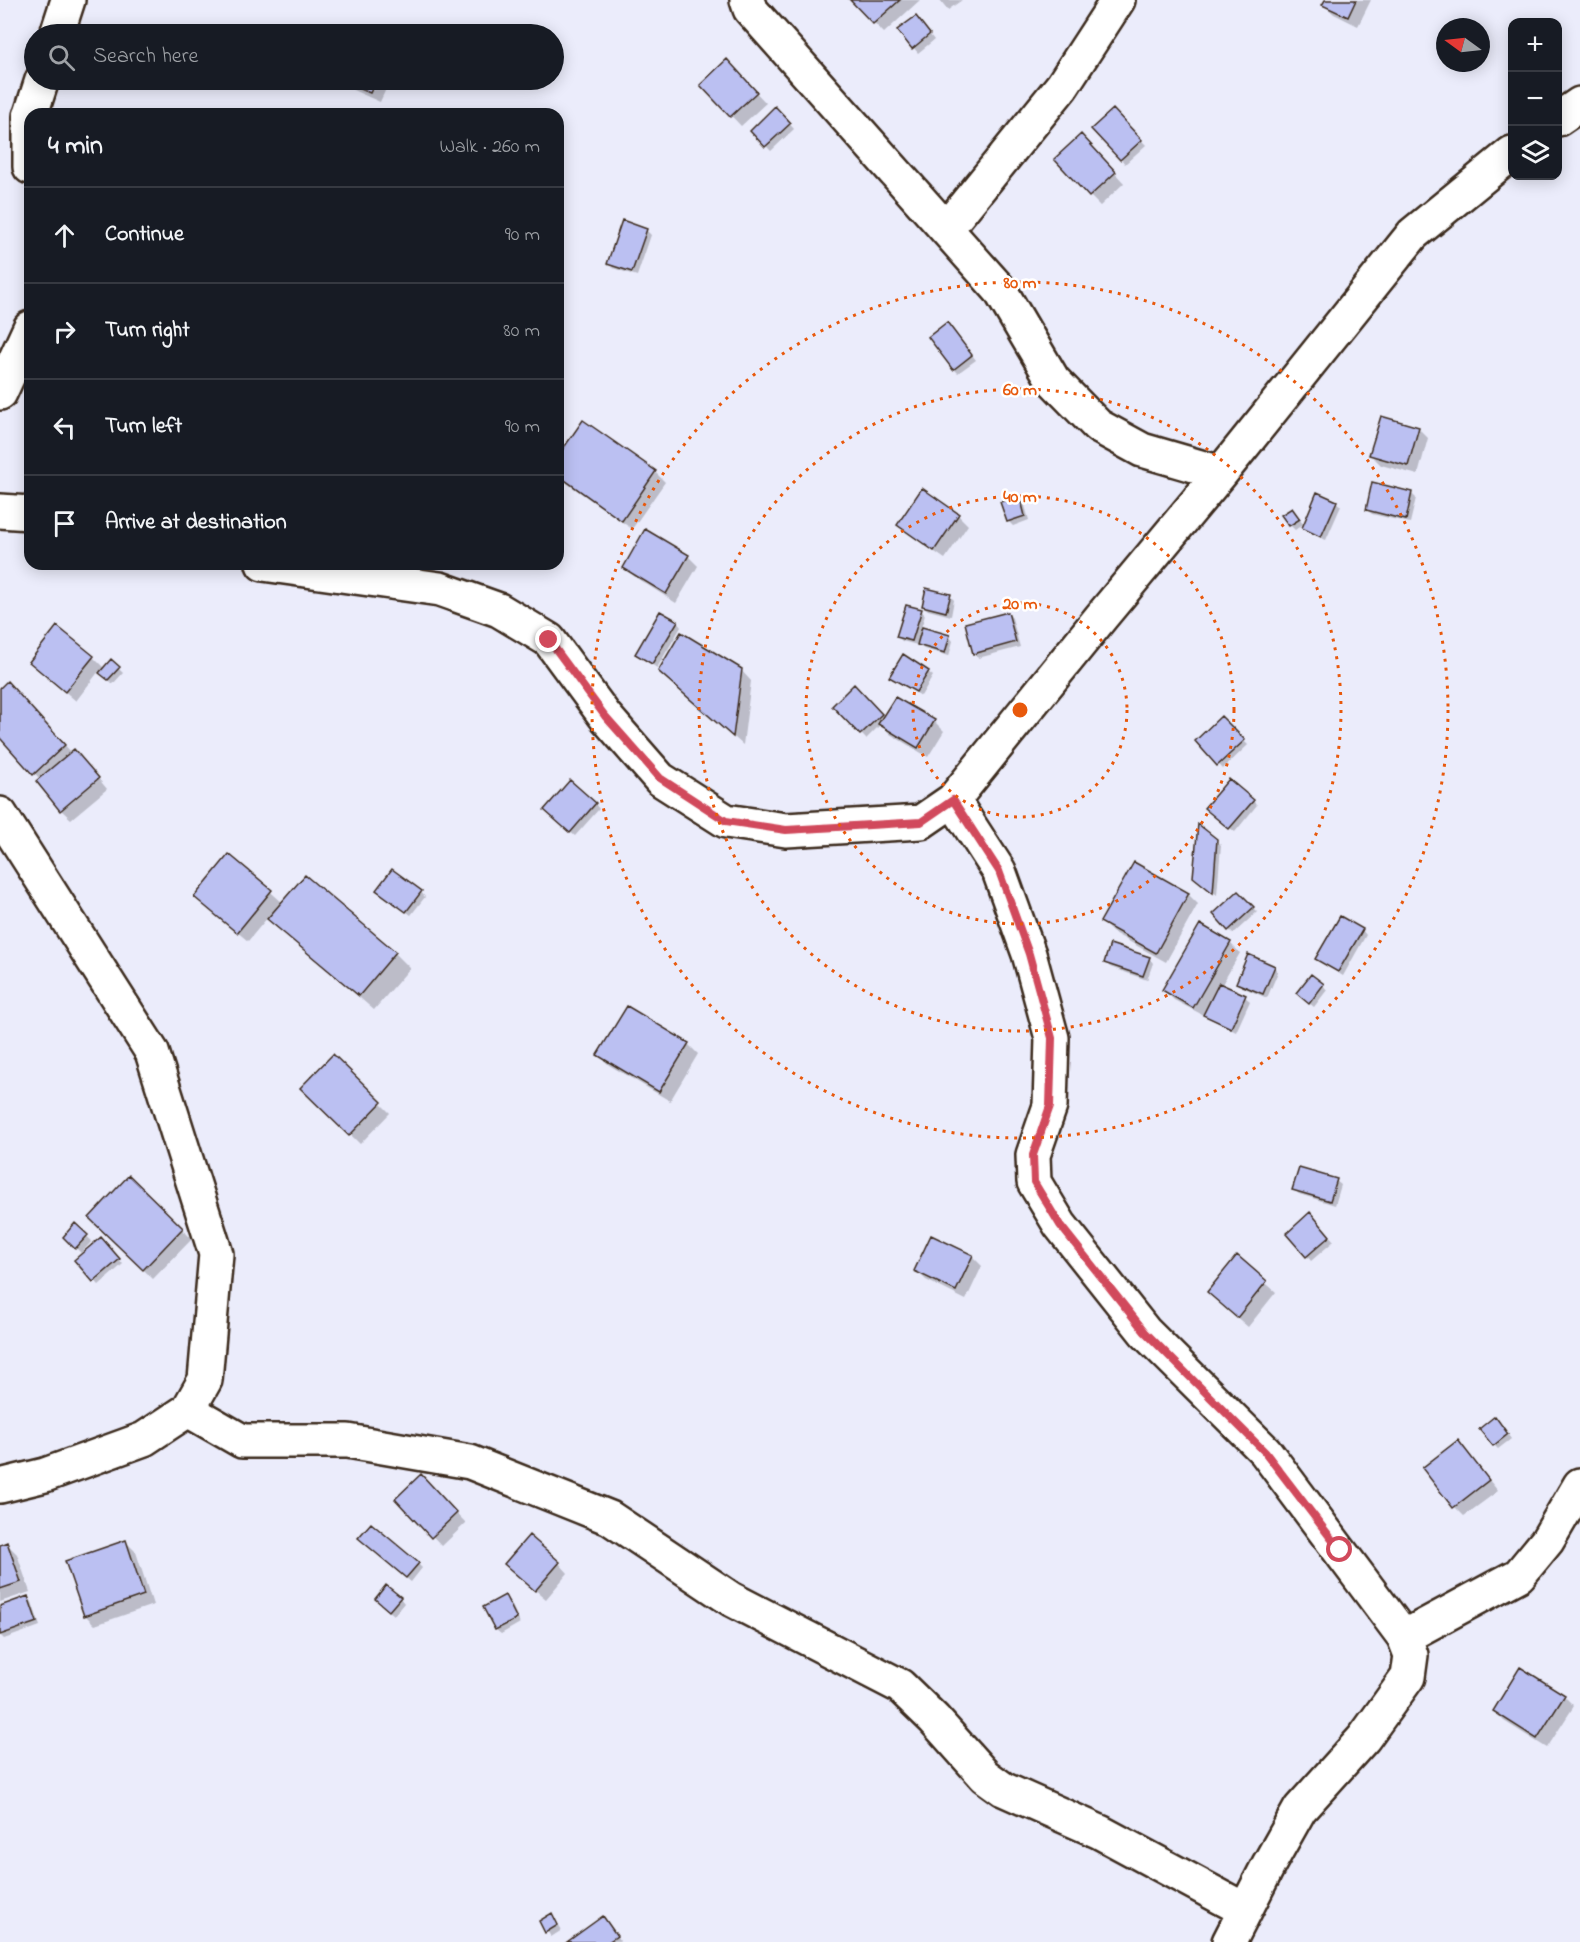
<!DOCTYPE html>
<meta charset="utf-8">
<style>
:root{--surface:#171b24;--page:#20242c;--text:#f1f3f6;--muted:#9ea1a6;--line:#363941}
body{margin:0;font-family:"Indie Flower",sans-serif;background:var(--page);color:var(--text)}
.controls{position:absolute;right:18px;top:18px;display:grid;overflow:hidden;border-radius:12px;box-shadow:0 3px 15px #0003}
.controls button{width:54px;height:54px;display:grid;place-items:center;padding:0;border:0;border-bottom:2px solid var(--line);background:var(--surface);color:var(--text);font:30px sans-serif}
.compass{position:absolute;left:1436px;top:18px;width:54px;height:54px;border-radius:50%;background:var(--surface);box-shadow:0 3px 15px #0003;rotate:285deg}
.stop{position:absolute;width:18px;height:18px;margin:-14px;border:4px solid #d1495b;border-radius:50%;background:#fff}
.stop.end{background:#d1495b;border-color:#fff;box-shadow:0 2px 6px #0008}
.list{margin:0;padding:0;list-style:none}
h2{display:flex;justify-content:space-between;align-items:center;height:78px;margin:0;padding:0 24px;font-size:26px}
h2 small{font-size:20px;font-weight:400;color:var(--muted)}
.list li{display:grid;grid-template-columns:39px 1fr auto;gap:18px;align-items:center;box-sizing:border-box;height:96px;padding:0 24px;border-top:2px solid var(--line)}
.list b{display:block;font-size:22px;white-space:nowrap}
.list em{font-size:20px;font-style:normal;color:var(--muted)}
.icon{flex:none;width:33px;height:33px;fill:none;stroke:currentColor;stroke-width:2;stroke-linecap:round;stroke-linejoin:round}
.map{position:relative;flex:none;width:1580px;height:1942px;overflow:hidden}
.search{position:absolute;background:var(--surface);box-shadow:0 3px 15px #0003;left:24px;top:24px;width:540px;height:66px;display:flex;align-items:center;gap:15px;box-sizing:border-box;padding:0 21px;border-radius:33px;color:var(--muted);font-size:22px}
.panel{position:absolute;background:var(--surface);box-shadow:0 3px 15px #0003;left:24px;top:108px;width:540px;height:462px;border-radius:18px}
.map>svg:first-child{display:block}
</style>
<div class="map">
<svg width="1580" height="1942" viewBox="0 0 1580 1942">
<rect width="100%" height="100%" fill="#ebecfb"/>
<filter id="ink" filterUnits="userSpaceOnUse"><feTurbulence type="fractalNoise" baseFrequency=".0167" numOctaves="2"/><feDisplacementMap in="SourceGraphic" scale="12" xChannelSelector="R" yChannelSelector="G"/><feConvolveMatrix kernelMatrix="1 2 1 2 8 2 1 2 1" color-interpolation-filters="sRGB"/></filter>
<g filter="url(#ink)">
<!-- shadow -->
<path fill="#0003" d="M852,0H920L884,33Z
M940,0H962L948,10Z
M1326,0H1371L1358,26L1334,14L1324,5Z
M920,22L934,40L918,53L899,30Z
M736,71L766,103L741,126L702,85Z
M338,80H390L380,102L344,86Z
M775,108L794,129L771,151L752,131Z
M1113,111L1146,145L1125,164L1121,159Z
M1090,146L1124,183L1100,206L1090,196Z
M646,230L651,235L637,276L613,268L609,263Z
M951,328L976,360L958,373L954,369Z
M1418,428L1428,438L1418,475L1381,465L1371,455Z
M558,459L655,472L665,482L632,529L561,479L558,476Z
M1411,493L1416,498L1410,523L1372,514L1367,510Z
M1019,498L1024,502L1029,520L1013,526L1008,521Z
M1336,502L1341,506L1326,540L1308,532L1303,527Z
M1296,514L1303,524L1295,530L1290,525Z
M958,515L968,525L945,559L909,534L899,524Z
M688,556L698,566L676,603L635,577L625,567Z
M950,596L954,600L951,616L928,610L923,606Z
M921,610L925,615L921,628L949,636L953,641L949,656L924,649L917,643V645L902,641L898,637Z
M1008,613L1012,618L1020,647L978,658L974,653Z
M677,622L681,627L657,668L636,654Z
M93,657L104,668L111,661L123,673L113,684L99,671L76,701L41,671Z
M741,670L751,681L743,745L670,681Z
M928,672L933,676L921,696L891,676Z
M854,686L884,717L934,721L944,731L928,757L890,734L881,724L866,739L834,706Z
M0,690L17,693L72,753L84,761L107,789L71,819L61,810L40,779L0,736Z
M1221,718L1248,745L1223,769L1197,741Z
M1253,801L1257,805L1235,832L1211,812Z
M595,804L599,809L575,836L550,815Z
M1216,840L1221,845L1217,895L1200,881Z
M230,856L283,903L305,877L395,953L410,968L374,1010L284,933L268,917L248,941L206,906Z
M421,892L425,897L411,915L383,894Z
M1238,893L1257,912L1233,934L1215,915Z
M1188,894L1198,904L1166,962L1112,932L1102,922Z
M1362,930L1366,935L1343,976L1316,959Z
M1230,943L1240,953L1221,986L1245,997L1250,1001L1236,1032L1174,1000L1164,990Z
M1149,958L1153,963L1147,980L1110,967L1106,962Z
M1274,967L1278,972L1267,998L1242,987L1238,982Z
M1323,985L1327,990L1314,1007L1303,998Z
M688,1044L698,1054L670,1101L609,1065L599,1055Z
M333,1056L390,1113L360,1144L303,1088Z
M129,1177L192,1239L153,1279L91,1218Z
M1336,1181L1341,1185L1335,1205L1299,1194L1294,1190Z
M1315,1219L1334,1241L1311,1261L1307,1256Z
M75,1226L92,1241L81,1253L65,1237Z
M105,1243L123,1264L99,1285L76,1260Z
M972,1256L982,1266L966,1300L926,1280L916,1270Z
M1237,1258L1276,1292L1248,1327L1219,1302Z
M1499,1423L1511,1439L1498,1449L1494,1445Z
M1458,1442L1498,1491L1464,1516L1455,1507Z
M421,1477L466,1523L442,1546L397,1499Z
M126,1542L136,1552L153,1605L95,1625L85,1615Z
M364,1543L418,1564L422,1568L411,1582Z
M7,1544L17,1554L30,1592L0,1602V1546Z
M559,1563L568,1573L546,1599L516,1574Z
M505,1597L510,1601L520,1623L501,1634L496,1630L485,1608Z
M28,1598L32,1602L40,1626L4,1639L0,1635V1607Z
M400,1598L404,1603L394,1615L381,1604Z
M1564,1696L1574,1706L1547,1748L1504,1721L1494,1711Z
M552,1915L562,1930L551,1937L541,1921Z
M603,1918L620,1941L570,1942Z"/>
<!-- building -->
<path fill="#bbc0f2" stroke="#3b2a1e" stroke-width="1.5" d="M850,0H900L873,24Z
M1325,0H1356L1348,17L1322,5Z
M916,16L930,34L912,49L897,30Z
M727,59L757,92L730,117L700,85Z
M340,80H376L370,93Z
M775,106L791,123L765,147L750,131Z
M1113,109L1142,140L1120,160L1091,129Z
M1081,134L1116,172L1089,197L1054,159Z
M622,220L647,229L632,272L607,264Z
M947,322L972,355L953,370L928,337Z
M1381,416L1419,427L1408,466L1369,455Z
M583,420L656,471L622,521L558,475V456Z
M1372,482L1412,492L1406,520L1366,510Z
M922,488L959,514L934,551L897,525Z
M1317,492L1337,501L1321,537L1302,528Z
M1020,496L1025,516L1007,522L1000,502Z
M1292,508L1300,519L1289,526L1281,515Z
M645,529L689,555L666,594L623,568Z
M926,588L951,594L946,612L922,606Z
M906,605L922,609L912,641L896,637Z
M660,611L678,621L652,664L635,654Z
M1008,612L1016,642L973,654L965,623Z
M57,626L94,656L65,692L29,662Z
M922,627L950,635L945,653L917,645Z
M681,632L742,669L733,737L658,671Z
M903,654L929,671L916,692L889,677Z
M111,659L120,667L108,680L99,673Z
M7,681L65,745L33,775L0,738V688Z
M854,684L882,714L860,735L832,706Z
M895,697L935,720L918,748L878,724Z
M1221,716L1245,740L1217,766L1195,741Z
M74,749L99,778L60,811L36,781Z
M1229,779L1254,800L1229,829L1204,808Z
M570,780L596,803L570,833L544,810Z
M1198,824L1217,839L1213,893L1193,877Z
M229,854L272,890L237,933L194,897Z
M1134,862L1189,893L1156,953L1100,922Z
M392,869L422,891L406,912L376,890Z
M305,875L396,952L359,996L267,919Z
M1238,891L1254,907L1228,931L1213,914Z
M1340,916L1363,929L1338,972L1315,959Z
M1200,924L1231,942L1193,1008L1162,990Z
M1110,944L1150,957L1143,976L1104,963Z
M1248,954L1275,966L1263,994L1236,983Z
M1311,974L1324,984L1309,1004L1296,993Z
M1219,983L1246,995L1231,1028L1203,1015Z
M627,1006L689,1043L659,1092L597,1055Z
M333,1054L382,1102L349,1136L300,1088Z
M1299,1168L1337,1179L1330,1201L1292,1190Z
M129,1175L183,1228L143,1270L89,1218Z
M1310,1212L1330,1236L1306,1257L1286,1234Z
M75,1223L88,1235L75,1249L63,1237Z
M931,1235L973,1255L956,1291L914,1271Z
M101,1237L120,1259L93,1282L74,1260Z
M1237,1255L1267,1281L1237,1318L1207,1292Z
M1495,1416L1508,1434L1493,1446L1479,1429Z
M1458,1440L1489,1480L1453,1508L1422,1468Z
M421,1474L457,1513L431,1538L395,1499Z
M371,1523L419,1563L406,1578L358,1538Z
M529,1535L560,1562L535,1591L504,1564Z
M126,1540L144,1595L84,1616L65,1561Z
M7,1542L21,1582L0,1589V1545Z
M386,1585L401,1597L389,1611L375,1599Z
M505,1595L517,1619L495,1630L483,1607Z
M28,1596L37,1622L0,1635V1606Z
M1520,1667L1565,1695L1537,1739L1493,1711Z
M552,1913L558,1925L545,1933L539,1921Z
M603,1916L617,1936L608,1942H567Z"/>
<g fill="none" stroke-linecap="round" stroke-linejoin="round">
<defs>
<path id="minor" d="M747,0L750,9L1000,290L1053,380L1098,426L1142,450L1221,473
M57,34L68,0
M31,114L42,80
M30,116V167
M1558,119L1580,104
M946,229L1062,86L1118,0
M0,393L30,328
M0,511L30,513
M263,564L440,589L499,610L549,640L605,716L660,779L726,821L786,830L921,822L953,800L1102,616L1221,473L1413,234L1512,153
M953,800L999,871L1029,954L1052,1038L1050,1106L1033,1155L1034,1182L1060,1225L1145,1332L1265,1451L1404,1637L1411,1655L1408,1677L1364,1738L1300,1809L1269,1864L1229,1942
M0,814L152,1052L216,1254L205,1380L188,1410L242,1441H348L470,1462L610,1518L731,1599L900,1686L934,1719L985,1776L1003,1789L1100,1832L1245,1910
M0,1486L45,1475L144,1439L188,1410
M1404,1637L1519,1575L1547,1541L1580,1485"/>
</defs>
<!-- minor casing -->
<use href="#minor" stroke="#3b2a1e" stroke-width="38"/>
<!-- minor -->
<use href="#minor" stroke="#fff" stroke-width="33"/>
</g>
</g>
<g fill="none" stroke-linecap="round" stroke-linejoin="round" filter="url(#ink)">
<!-- route -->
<path stroke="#d1495b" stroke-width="8" d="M549,640L605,716L660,778L726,821L786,830L921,822L953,800L999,871L1029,954L1052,1038L1050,1106L1033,1155L1034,1182L1060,1225L1145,1332L1265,1452L1340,1550"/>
</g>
<!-- distance rings -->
<g fill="none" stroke="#e8590c" stroke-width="3" stroke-dasharray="3 6">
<circle cx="1020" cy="710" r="107"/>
<circle cx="1020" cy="710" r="214"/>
<circle cx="1020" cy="710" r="321"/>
<circle cx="1020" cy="710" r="428"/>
</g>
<circle cx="1020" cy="710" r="9" fill="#e8590c" stroke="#fff" stroke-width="3"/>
<g font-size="18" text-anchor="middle" font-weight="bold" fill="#e8590c" stroke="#fff" stroke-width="5" stroke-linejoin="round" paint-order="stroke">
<text x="1020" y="288">80 m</text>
<text x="1020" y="395">60 m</text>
<text x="1020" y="502">40 m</text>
<text x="1020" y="609">20 m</text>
</g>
</svg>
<div class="controls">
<button>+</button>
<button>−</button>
<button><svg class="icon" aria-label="layers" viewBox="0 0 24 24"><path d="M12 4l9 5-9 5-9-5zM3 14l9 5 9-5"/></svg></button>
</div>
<svg class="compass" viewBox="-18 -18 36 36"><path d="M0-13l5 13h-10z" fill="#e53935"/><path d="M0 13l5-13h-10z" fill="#9ea1a6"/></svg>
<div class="stop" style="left:1340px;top:1550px"></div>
<div class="stop end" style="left:549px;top:640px"></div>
<div class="search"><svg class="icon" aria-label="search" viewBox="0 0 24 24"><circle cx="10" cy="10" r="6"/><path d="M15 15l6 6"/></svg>Search here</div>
<section class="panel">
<h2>4 min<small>Walk · 260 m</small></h2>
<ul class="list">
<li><svg class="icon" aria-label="ahead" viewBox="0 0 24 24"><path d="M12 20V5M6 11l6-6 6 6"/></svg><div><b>Continue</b></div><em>90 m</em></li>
<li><svg class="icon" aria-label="right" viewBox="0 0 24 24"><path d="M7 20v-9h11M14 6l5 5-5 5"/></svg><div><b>Turn right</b></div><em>80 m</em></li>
<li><svg class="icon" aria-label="left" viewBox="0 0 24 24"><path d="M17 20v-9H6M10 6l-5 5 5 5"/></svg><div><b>Turn left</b></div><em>90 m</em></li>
<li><svg class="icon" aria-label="arrive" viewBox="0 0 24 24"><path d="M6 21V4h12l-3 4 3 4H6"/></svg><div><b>Arrive at destination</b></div></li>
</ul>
</section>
</div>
